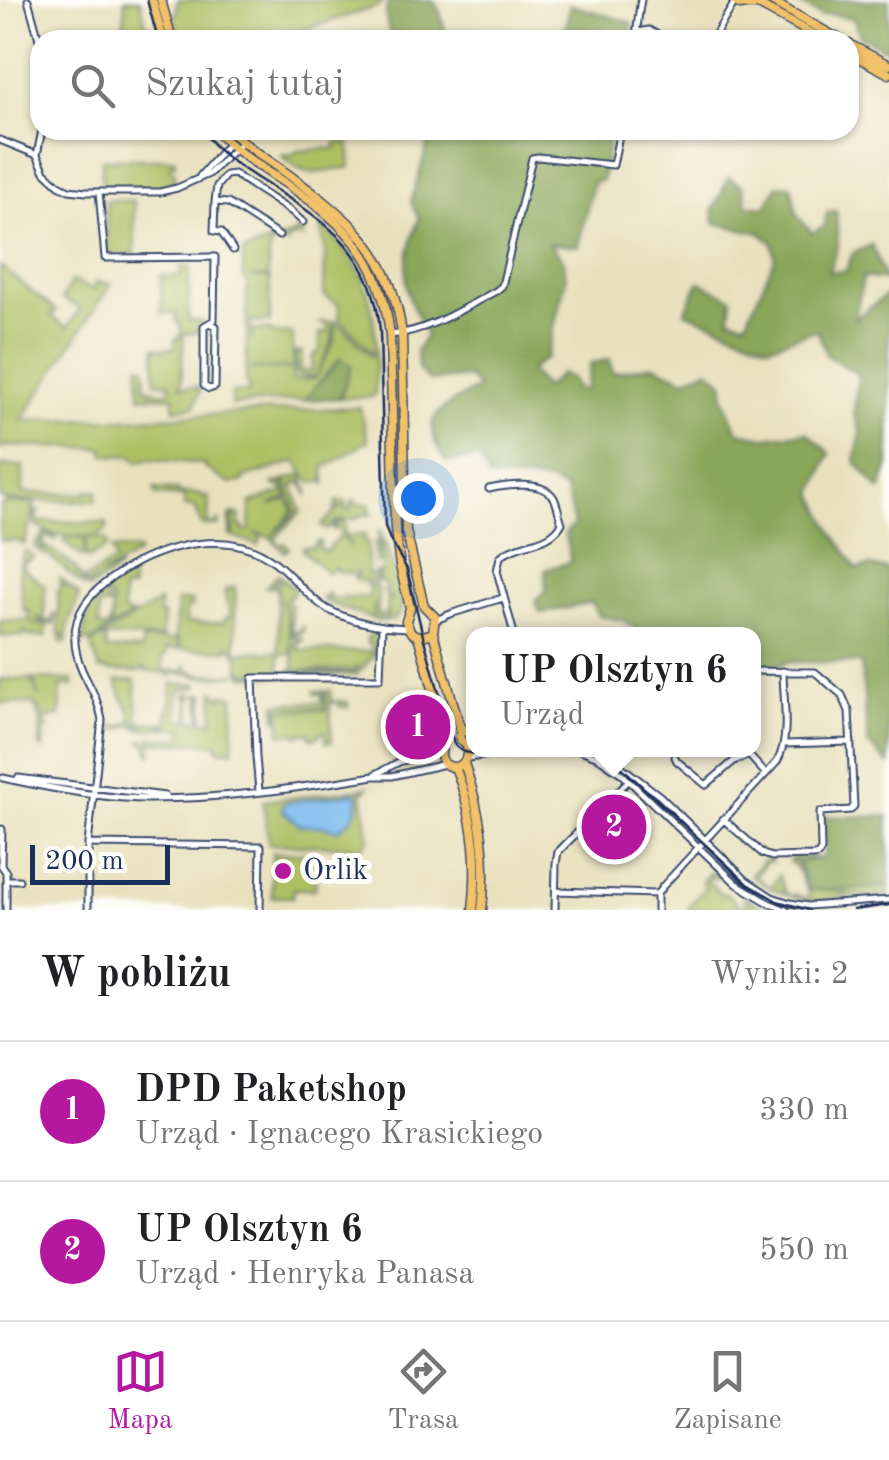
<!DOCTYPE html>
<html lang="pl">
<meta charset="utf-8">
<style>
:root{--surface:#fff;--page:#f6f6f6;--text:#202124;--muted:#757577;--line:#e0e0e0;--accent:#b5179e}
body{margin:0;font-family:"Old Standard TT",serif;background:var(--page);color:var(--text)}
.scale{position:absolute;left:30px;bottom:25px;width:140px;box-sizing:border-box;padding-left:10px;border:5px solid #1b2f5e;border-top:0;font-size:28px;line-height:35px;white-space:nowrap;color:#1b2f5e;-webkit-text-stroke:8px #fdfcf7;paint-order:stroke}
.you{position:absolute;left:418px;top:498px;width:35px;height:35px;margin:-25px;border:8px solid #fff;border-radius:50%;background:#1a73e8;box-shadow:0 0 0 15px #1a73e833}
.badge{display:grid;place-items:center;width:65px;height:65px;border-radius:50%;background:var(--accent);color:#fff;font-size:32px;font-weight:700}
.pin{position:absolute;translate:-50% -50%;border:5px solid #fff;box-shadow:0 2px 10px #0006}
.popup{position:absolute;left:466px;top:627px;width:295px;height:130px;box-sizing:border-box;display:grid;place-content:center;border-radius:20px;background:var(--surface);filter:drop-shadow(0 2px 8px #0005);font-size:32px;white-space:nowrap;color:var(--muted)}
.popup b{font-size:38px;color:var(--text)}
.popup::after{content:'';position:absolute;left:50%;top:100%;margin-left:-20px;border:20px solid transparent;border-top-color:var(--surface)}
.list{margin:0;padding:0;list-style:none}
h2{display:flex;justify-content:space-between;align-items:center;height:130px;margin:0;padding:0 40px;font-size:42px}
h2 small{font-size:32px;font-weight:400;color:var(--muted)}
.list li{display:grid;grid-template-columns:65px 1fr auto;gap:30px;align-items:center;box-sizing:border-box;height:140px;padding:0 40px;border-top:2px solid var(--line)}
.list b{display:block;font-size:38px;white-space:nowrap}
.list p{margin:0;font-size:32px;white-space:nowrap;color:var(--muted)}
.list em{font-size:32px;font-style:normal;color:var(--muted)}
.icon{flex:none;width:55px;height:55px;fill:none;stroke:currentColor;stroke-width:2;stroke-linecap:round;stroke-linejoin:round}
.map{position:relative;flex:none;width:889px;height:910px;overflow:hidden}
.search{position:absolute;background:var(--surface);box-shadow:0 2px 8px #0004;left:30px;right:30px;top:30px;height:110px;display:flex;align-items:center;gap:25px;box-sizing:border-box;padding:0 35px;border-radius:30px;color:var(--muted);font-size:38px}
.sheet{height:410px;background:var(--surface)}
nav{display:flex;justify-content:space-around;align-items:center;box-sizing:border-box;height:140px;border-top:2px solid var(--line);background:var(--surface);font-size:28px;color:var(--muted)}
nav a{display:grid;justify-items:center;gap:5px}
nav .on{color:var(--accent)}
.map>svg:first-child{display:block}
</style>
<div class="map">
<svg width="889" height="910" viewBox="0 0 889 910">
<rect width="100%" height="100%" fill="#fdfcf7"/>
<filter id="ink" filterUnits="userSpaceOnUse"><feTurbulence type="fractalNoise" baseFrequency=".01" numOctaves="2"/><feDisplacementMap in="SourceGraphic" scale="20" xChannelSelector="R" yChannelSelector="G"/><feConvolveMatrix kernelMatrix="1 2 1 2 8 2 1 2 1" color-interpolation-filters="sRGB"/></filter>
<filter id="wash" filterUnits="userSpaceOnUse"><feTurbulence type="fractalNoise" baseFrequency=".0048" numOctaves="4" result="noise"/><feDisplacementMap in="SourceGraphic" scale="40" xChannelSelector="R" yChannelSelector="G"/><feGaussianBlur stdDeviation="2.25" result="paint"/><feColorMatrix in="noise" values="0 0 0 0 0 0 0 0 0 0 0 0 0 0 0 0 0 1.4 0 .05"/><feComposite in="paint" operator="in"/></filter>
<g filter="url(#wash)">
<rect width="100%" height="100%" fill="#e9e1be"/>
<!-- green -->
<path fill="#aebf63" stroke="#647760" stroke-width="2.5" d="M125,0H140L150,40H123Z
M177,0H384L379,6L270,40H181L173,15L177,11Z
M349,142L351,167C319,172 307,181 282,156L292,155L297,151L336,148V143Z
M102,159H175V164L171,165L170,170L175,172L174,181C155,192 125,186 102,187Z
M106,200L134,201L135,254L110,255L106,250Z
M321,225C363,261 375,299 376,353H373L339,318V305L324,295L325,251Z
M300,229H303V238L301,235L287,240V244L283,241L270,246L268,277H251L270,278V322H251V341L252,330H270L272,334L291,333L293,336V368L250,369H293V380L315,379L335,340L336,322H338L372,356L376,357L375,394L372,397L340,398L351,366L340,359L304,400L231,405L232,393L249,392V385L246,384L247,282L243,276V252L294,234Z
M0,266L56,311L51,316L67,328L81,309L62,299L72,281L94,290L96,282L111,284L22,420L123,419L360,407L368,441L324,468L325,483L323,481L313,483L305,477L297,461L244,478V481L230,484L205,468L204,464L148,459L139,462L132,456L105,455L104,448L5,446L0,449Z
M181,267H190L188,320L203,322L199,332L184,334L181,387H197L200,390L194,407L174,409V397L140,396L139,365H144L146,368L145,388H150L151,392L154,390L162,393L170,391V383L155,382V347L163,349L175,348V339L180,338L181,325L176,322V313H161V275L169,277L181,276Z
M318,322H333V338L317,375L314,377L299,376L296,373L295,353L302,352L300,371H312L313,355L317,354L320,349V333H328L326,323Z
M397,339H399L403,511L397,512L393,340Z
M0,466H23V493L86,494L87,490L97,491L96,501H9L0,498Z
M302,475L309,496L301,482L293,485L301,512L275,539L280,546L284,543L289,548L285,552L270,537L254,533L261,536L259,545L234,537L233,523L232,536H230V515H232L233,522L234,514L240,515L239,526H243V531L250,530L251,503L283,492L280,485L274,486L273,484L283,481L288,497L270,505L288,499L293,511L272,536L296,513L285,480Z
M154,489L177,490L178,493L200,494L201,497H209L208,525H216L219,519L218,526L202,525L195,507H185L184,497L156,495Z
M355,500L356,504H369L371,515H359L356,519L345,520V541L350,545L346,535H365V541L368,542V575L375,576V572H381L376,581H358L354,577H357V573H340L334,568L328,573L303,551V548L313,547L318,541L321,543L318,547L325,552L342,534L336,528L333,530L332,528L344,520L337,521L326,530L321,526L340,507L335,508L337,501L346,502L345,510H351L352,502Z
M8,503H35L25,544L22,545L21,541H0V506Z
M35,511H41L37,513L38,521L107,523V529L95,537L107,540V547L88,558L85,556L83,557L63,541L67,537L85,538V555L87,538L95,537L55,535L34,525Z
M379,529C385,544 410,598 399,614C395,621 392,620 385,621L384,617L388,616L385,613L387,610V598L391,600V596L387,597L384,591L387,589L383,582H377C383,573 384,565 382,556L381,562L375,563V555L382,554V552L375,553V547H381L382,552L383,550L382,542L381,545H375V542H379Z
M46,532L57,539L55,541L48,536L42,543L77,569L76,573L80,574V577L84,580L116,560L111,549L138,550L139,553L99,577L119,567V569L90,589L88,587L97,579L88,585L84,581L85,587L47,554L45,555L42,543V552L34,547L38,541L41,542L40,539Z
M25,551L34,557L31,561L23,560L26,562L22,567L45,586L44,621H53V615H55L54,624H45L37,616L42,624H31L46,625V637L28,636L27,633L24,632L23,636H0V620H30V612H25L28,609L23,608L19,567Z
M278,574L295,589L293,594L288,596L289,605L291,606L292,631L300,632L301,627H303V631L293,637L282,598L291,641V654H280V671L250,673H358L356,675L245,676L242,674L246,672L240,671L239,658L231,646H228V650L181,649L178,639L175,638L177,601H192V607L186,608V623H224V618H230C231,607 223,601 225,590L235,587L236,652H279L277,587H266L272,580L275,586L280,582L277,579H273Z
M131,575L132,589L123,590V612L133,615L111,628L112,602L104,591Z
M60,578L66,584L63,587L67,585L79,595L68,626L66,643L61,642L60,638L63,637V635L59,634L58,591L60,590Z
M365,585H375L378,589V615L381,616V621L374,620V602L373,619L326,602L329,597L324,601L321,599L327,593L333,599L369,597L370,587Z
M103,593L109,606L99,605V627L108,628L110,621V628L92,641L82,642C85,622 88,606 103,593Z
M159,602V615H163L162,638L101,637Z
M372,631L378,632L377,651L360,671L357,667L355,670L289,671L294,669L293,647L298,638H302L303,641L298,642L299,650L371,652L372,644H367V637H370Z
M98,639H106L107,650H142V640H176L179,649H166V656L163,657V670L184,671L186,664L187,669L204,675L237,674L196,677L195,674L174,673L170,677L168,673L146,671L145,668L137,672L108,671L106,669L100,670L91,644Z
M0,679H31L39,697L33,679L73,680V686H61L60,716L45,719V725L48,727L45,728L43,749L40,747L41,715H38L41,713L39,709L36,710L35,704L0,703Z
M135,680L138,719L144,722L165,723L160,728L168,725L167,711L170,710L172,684H197V687L182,689L178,695V720H189V697L185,696L189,692L194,696L191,697L190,720H201V697L198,695L202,693L206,696L204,697L203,720L213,722L214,691L220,695L221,699L223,695L234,696L233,750H219L216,743H152L151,756L146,743L141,742L142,739L151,743V738H181L184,730C167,725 150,734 129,725L124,729L108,728L107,726H122L130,721L145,727L133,721L128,705H126L116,681Z
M331,690V701L348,702V707H340L339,702L330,703L332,742H326V732H321L318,737L311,738L310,733H300L299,736L294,733L280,734L281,709L279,708V719H276V704L322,702V694H315V691H324L325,708L282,709L326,710V692Z
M368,787L362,794L369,839L362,847L269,844L263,801L361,789L362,792V788Z
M272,853H316L315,889H294L293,897H272Z
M795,857L797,861L798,857H817L798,864L809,890H847L889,886V896L846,897V894H841L840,898C810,908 775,893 751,875L763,861L771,858V862L768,860L754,876L771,888L779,876L786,894L793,896L797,894L799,897L806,898L810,895L793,862L790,863V859Z
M713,869L720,875L715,879L711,876L707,881L723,895L726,893L742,909L747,904L743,900L746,897L760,906L759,910H689V906L705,888L702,881Z"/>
<!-- forest -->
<path fill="#8aa659" stroke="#526a5c" stroke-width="2.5" d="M390,0H433L440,12L447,38L454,40H392C388,27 382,13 390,0Z
M792,0H889V51L860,36L853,18L830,14L822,16Z
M570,5L632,23L629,40H563Z
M432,130H589L596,132L597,130H611L602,180L593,183L578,246L549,244L563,259L566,278L547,357L529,371L545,388L560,374L571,378L577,390H585L590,364L610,359L612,373L654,365L685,379L708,369L724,382V397L738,432L765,437L807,432L830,453L814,493L833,533L857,569L870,566L889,570V764L868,744L861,663L784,662L783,665H754V634H661L640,632L623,620L598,616L593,603L540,613L535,600L546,592L545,570L571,562L565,534L574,524L566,490L547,481L489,478L480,458L447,462C414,416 441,409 478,388L468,377L429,381L419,370L416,351L426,336C422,323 414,312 410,299C401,272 410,244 419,218L411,202Z
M729,177L744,187L747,205L766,207L777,186L791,185L797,215L812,233L825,226L827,212L836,211L838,245L829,272L846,271L853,253L872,245L886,280L863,277L855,319L889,293V465L880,490L855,461L861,433L854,413L858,374L827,356L817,329L769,346L685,312L699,282L732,298L730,318L746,322L775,258L772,242L760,233L715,223L713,210Z
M340,359L351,365L340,398L304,400Z
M888,816L889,886L847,890H809L798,864L804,860L824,858V817Z"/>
<!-- water -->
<path fill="#79bbee" stroke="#4a75a6" stroke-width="2.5" d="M353,793L358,794C361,810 350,821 338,830L322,826H301L282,810L284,803Z"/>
</g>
<g filter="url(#ink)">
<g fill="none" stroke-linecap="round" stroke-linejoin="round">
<defs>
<path id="minor" d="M28,0L40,43
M638,32L649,30L666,40
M635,40C638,27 638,14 641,0
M712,40L735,2
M42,130L37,155L45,172L59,185L69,190L86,192H160L177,188L209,174L242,142
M0,140L37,155
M200,176L229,143
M99,192L105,258L215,257L214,320L204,326V386L209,389
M215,202L214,231L221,232L233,250
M279,236L228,203L215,202L217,186L226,175L234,174L292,212L303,222
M390,335C429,331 462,309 496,291L502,286L532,158L538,157L613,165L620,130
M209,389L215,387L216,326L211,324
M489,489C506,485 544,480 554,498C558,506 559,516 562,523C549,547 518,540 500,557L497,571L514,634
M436,620L453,613L503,598
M784,744L851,742
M580,750L596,756L622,774L737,884L769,903L786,910
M600,750L660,796L746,880L772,897L790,903L808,906L889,900
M744,750L765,773
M675,757L677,761L706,785L734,761L749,755
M468,758L523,750
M376,774L399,762L431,753
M3,778C48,788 103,799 149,799C224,799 300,788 374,776H392L445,764
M18,778L165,796
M259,791L256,757L253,678H380L382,627
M723,819L763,854L772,857L814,856L818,855L821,850L820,812L851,810L854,806L849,711L842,695L815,672L754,671
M2,829L1,865L6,872V910
M88,844L261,846L260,910
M7,880H19
M556,891L657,894
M88,910V844L102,720C99,701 90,687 82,670C59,616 94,585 138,562C181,541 236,531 276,563C294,577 307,597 327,609C353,623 380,627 408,628
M555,910L556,864L558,852L628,781
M657,910V894L663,886L777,762C791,737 783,699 783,671"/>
<path id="major" d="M152,0L163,40
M161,0L172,40
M733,0L740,5L752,3
M769,0L841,40
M747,5H758L824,40
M849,44L889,65
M849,53L889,74
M216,130C233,150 255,163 277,178C342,220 381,254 390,335L395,529L400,566L410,608L406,621L410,631L415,635L423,636L433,633
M229,130C243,144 261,155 278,167C344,215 391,246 402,334L406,531L424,606
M424,606L435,617L433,633L460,727V739
M418,636L439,710L445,741
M460,727L474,737
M445,741C428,770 471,779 467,746L460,739
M431,753L438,738L436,719
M464,763C481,813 488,857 482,910
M455,767C473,813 479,861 473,910"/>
</defs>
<!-- minor casing -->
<use href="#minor" stroke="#3a4a6c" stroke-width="9"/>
<!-- major casing -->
<use href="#major" stroke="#3a4a6c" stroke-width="11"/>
<!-- minor -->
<use href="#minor" stroke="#fff" stroke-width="5"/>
<!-- major -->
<use href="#major" stroke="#f2c26a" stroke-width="8"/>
<!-- tram -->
<path stroke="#1b2f5e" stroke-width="2.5" d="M147,0L158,40
M203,130C216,152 233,162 254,176C318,217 374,246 380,331L385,526L390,540L407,569L423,636L454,744C464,758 478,752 493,750
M596,750L620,766L748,884L777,901L809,910
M853,910L889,905"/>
</g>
</g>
<!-- markers -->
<circle fill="#b5179e" stroke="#fdfcf7" stroke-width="4" cx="283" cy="871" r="10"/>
<g text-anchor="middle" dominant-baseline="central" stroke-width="10" stroke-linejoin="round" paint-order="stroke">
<!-- poi labels -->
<g font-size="30" fill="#1b2f5e" stroke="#fdfcf7" text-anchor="start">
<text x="303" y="871">Orlik</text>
</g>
</g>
</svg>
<div class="scale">200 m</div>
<div class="you"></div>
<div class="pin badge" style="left:418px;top:727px">1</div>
<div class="pin badge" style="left:614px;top:827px">2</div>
<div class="popup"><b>UP Olsztyn 6</b>Urząd</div>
<div class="search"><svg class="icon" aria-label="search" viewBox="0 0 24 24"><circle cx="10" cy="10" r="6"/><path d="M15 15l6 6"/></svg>Szukaj tutaj</div>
</div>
<section class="sheet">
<h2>W pobliżu<small>Wyniki: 2</small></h2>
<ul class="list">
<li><span class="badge">1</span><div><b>DPD Paketshop</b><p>Urząd · Ignacego Krasickiego</p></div><em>330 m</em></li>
<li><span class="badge">2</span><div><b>UP Olsztyn 6</b><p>Urząd · Henryka Panasa</p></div><em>550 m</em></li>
</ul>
</section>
<nav>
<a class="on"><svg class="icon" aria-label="map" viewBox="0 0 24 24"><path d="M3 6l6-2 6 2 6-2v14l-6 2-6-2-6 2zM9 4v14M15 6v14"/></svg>Mapa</a>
<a><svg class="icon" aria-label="directions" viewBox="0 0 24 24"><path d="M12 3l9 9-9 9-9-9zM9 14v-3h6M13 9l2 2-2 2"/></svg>Trasa</a>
<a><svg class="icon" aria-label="saved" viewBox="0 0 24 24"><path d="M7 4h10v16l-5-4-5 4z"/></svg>Zapisane</a>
</nav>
